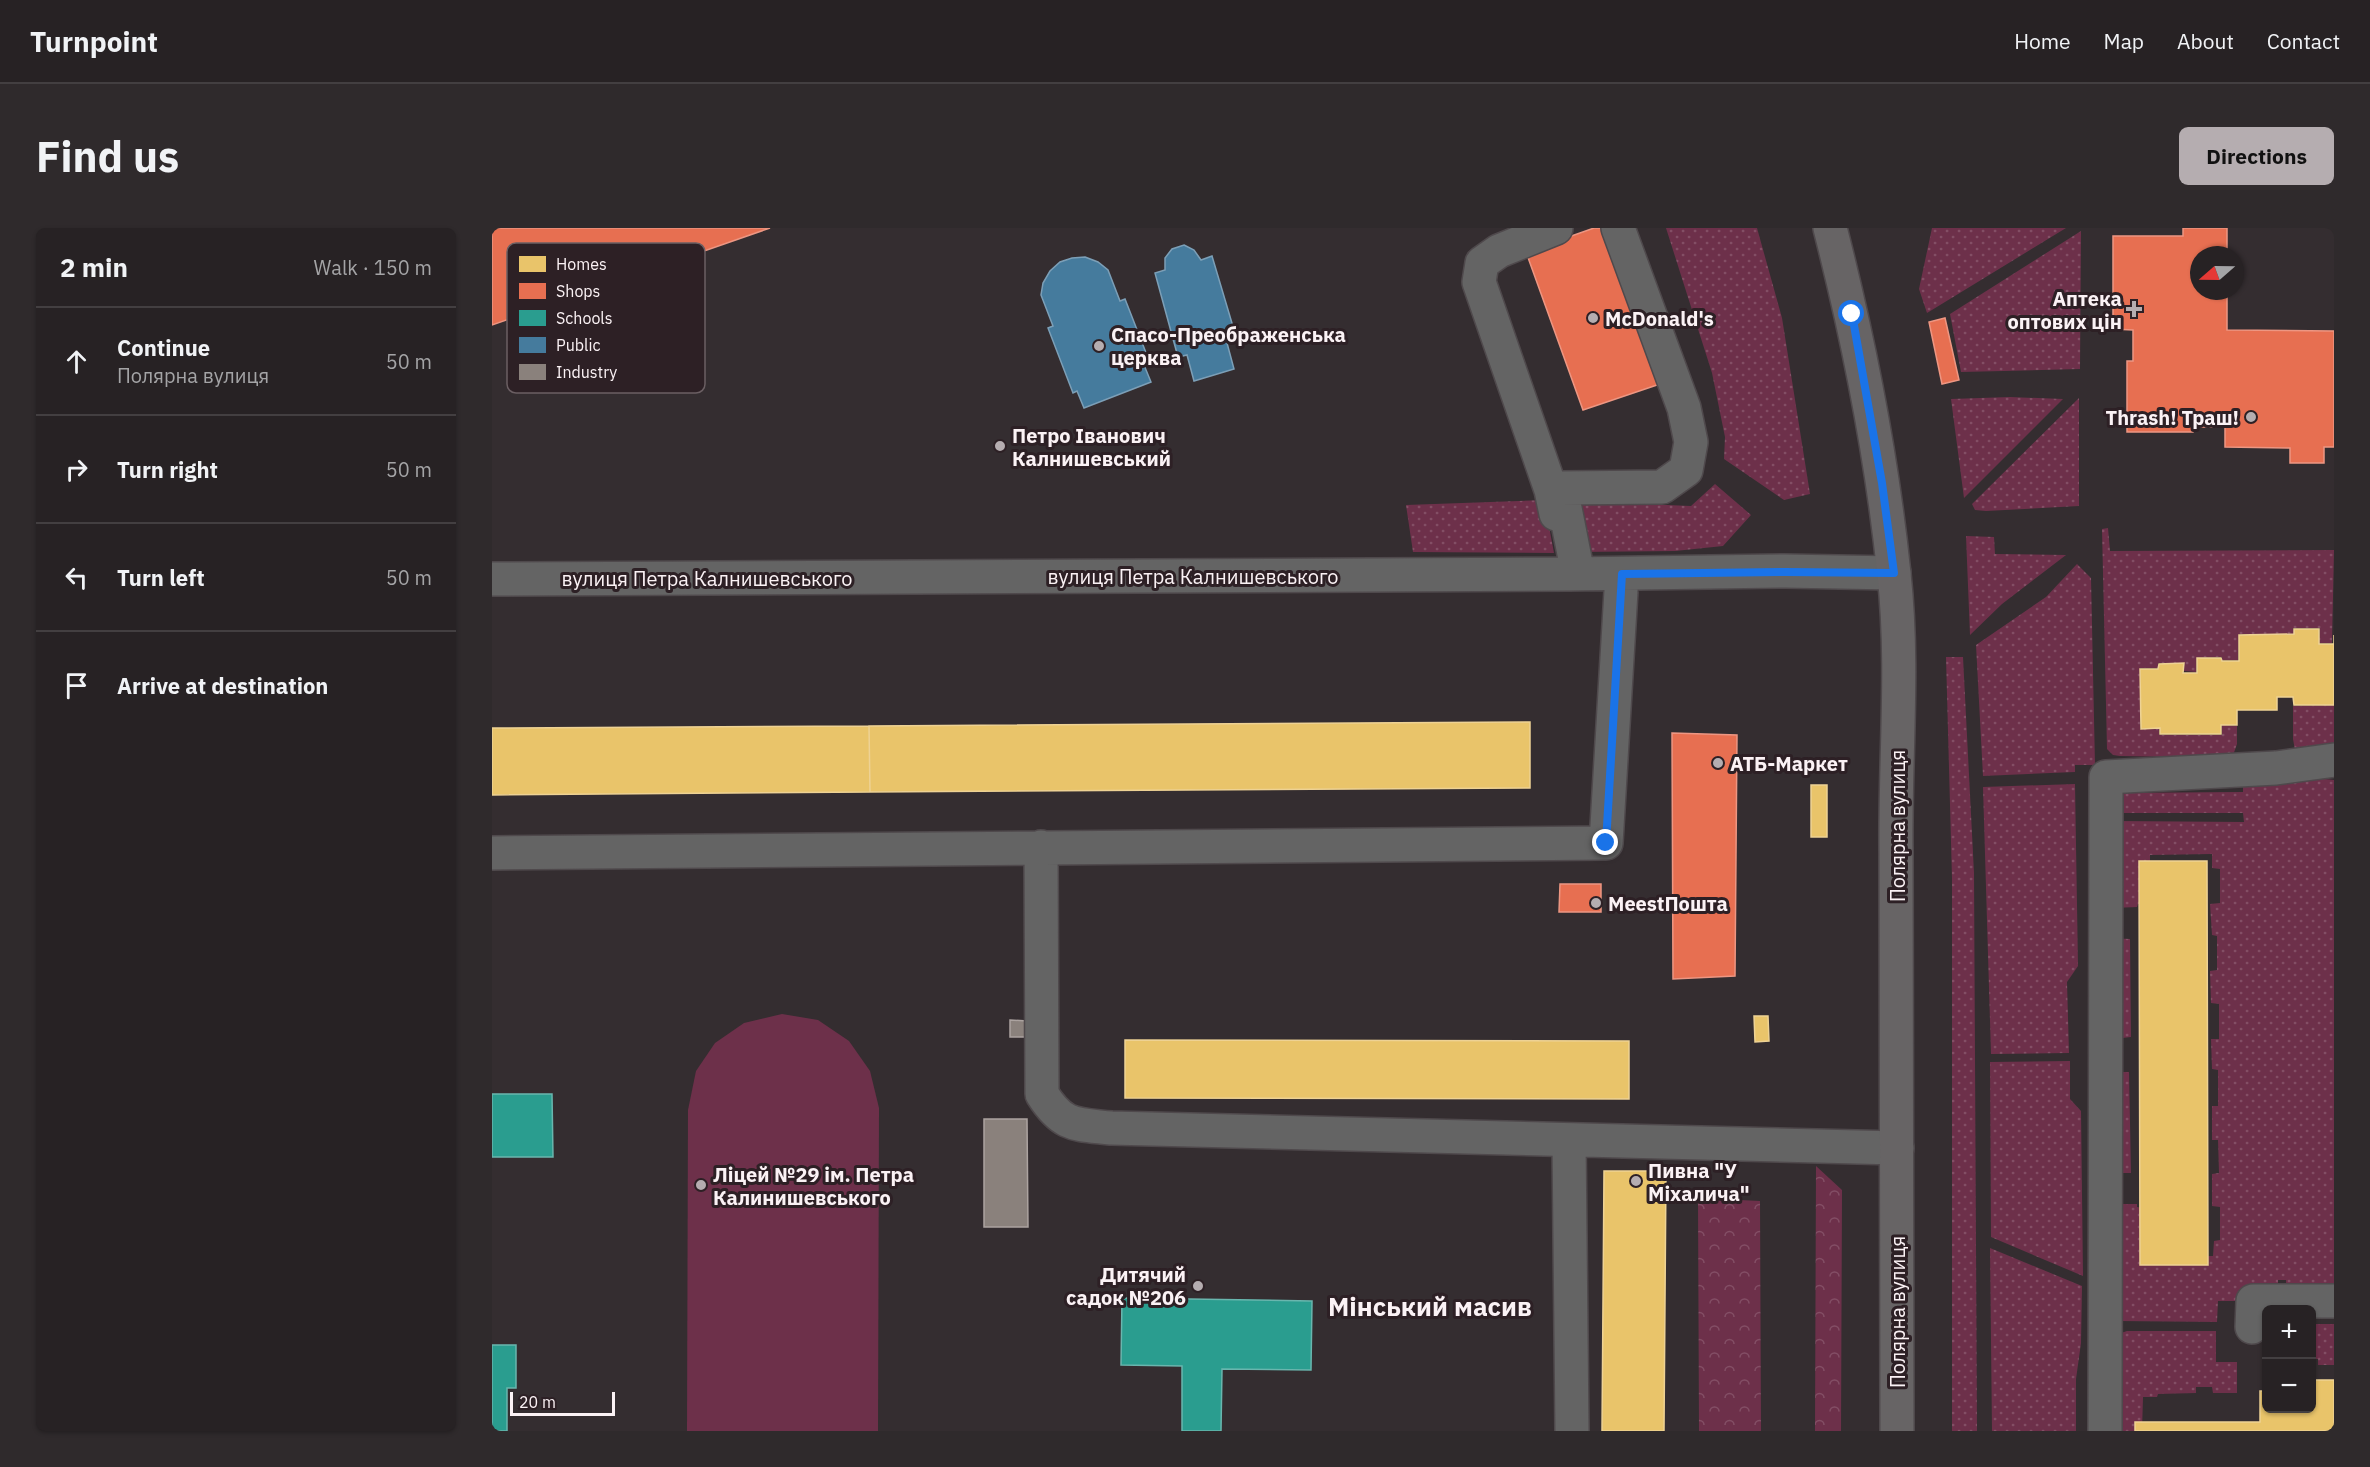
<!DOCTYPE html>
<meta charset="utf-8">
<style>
:root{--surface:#272224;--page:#2f2a2c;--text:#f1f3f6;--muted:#a4a4a6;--line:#433f41;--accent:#b5adb0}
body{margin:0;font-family:"IBM Plex Sans",sans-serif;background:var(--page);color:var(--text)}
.controls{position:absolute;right:18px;bottom:18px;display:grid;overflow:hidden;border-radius:9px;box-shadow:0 2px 4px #0004}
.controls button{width:54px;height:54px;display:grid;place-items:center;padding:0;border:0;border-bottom:2px solid var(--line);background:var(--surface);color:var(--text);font:30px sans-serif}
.compass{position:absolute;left:1698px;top:18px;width:54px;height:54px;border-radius:50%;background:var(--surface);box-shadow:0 2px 4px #0004;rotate:250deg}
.scale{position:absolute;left:18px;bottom:15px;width:105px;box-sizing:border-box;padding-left:6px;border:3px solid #fbf2f5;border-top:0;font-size:16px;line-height:21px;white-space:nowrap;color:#fbf2f5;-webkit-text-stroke:4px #2d2025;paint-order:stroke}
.stop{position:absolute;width:18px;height:18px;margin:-14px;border:4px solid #1a73e8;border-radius:50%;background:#fff}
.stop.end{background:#1a73e8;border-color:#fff;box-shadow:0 2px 6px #0008}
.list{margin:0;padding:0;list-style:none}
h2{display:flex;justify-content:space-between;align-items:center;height:78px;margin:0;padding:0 24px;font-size:26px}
h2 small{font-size:20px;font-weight:400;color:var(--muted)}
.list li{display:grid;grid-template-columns:39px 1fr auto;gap:18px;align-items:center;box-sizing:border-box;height:108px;padding:0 24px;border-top:2px solid var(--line)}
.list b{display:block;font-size:22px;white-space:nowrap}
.list p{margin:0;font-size:20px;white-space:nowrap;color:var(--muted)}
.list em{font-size:20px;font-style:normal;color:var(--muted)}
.icon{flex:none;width:33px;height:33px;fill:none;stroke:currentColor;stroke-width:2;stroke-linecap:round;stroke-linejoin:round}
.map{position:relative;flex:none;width:1842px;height:1203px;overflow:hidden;border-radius:9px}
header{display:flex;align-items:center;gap:36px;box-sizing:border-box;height:84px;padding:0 30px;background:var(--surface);border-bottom:2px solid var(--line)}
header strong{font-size:28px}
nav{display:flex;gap:33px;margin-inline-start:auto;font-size:21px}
.intro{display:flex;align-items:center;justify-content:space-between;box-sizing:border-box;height:144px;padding:0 36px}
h1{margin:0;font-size:42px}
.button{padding:15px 27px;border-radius:9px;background:var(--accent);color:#111;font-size:21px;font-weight:700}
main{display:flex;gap:36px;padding:0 36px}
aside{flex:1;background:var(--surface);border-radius:9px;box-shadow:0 2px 4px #0004}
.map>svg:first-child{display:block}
</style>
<header>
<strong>Turnpoint</strong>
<nav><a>Home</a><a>Map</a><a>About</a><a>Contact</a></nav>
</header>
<div class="intro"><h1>Find us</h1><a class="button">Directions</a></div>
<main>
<aside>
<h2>2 min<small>Walk · 150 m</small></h2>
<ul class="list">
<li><svg class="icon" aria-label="ahead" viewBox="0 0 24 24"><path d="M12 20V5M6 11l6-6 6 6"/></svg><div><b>Continue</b><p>Полярна вулиця</p></div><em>50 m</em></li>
<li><svg class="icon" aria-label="right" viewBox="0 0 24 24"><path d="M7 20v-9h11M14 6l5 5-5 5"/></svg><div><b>Turn right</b></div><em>50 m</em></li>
<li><svg class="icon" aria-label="left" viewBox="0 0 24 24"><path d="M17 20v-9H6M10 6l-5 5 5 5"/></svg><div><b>Turn left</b></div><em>50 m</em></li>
<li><svg class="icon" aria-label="arrive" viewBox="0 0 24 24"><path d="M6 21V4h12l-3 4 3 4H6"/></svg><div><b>Arrive at destination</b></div></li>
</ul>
</aside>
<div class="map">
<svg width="1842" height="1203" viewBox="0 0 1842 1203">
<defs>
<pattern id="grass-dots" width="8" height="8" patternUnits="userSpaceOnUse" patternTransform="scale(1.5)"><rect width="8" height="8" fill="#6d304a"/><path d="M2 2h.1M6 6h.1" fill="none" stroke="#834e65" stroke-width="1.8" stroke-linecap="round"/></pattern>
<pattern id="forest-crowns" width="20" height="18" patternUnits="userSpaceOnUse" patternTransform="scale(1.5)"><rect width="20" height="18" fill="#6d304a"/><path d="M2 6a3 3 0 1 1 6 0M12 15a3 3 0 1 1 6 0" fill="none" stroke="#834e65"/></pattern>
</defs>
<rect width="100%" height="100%" fill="#342d30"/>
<!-- grass -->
<path fill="url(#grass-dots)" d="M1174,0H1265L1290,90L1318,266L1292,272L1232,231L1233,209L1220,145Z
M1440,0H1574L1435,85L1427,61Z
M1589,3L1588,141L1469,144L1458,86Z
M1518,169L1571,171L1472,270L1459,171Z
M1587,170V278L1494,283L1483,282L1480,276Z
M1223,256L1259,287L1231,318L1183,323L1085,324L1076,273L1199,278Z
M1052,272L1062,325L921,324L914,277Z
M1616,300L1618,323L1842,322L1840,415H1827L1828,400H1801L1802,406H1747L1746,432H1730V429L1705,430L1704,444L1692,443L1691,435H1666V440H1648V501L1667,500V507H1730V497L1745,498V516L1740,530L1628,528L1621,527L1615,521L1610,301Z
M1474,308L1502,309L1503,326L1574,327L1510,376L1478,407Z
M1585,336L1599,350L1603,537H1583V544L1491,548L1484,417L1554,369Z
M1454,429H1471L1482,645L1485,1203H1460V650Z
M1842,477V535L1803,522L1801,511V478Z
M1786,546L1842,552V1074L1795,1075L1794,1052H1786V1073H1726L1725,1094L1626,1093L1623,976H1645V979L1651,980L1657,1029L1721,1028L1722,1013L1728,1012V979L1720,978V946L1727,945L1726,912H1720V878H1726V842L1720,841L1719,811H1727V776L1719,775L1718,743L1725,742V708L1720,707L1718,676L1728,675V641L1720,640V626L1658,627V642L1651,676H1646L1645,679L1621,680V593L1752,594L1751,585H1620L1616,565L1751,564V555Z
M1583,556L1586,738L1575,754L1577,825L1499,826L1491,559Z
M1616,710L1638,711L1639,809L1621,811Z
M1578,833V871L1589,883L1591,1048L1499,1009L1498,834Z
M1615,844H1637L1639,945H1623Z
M1498,1020L1590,1058L1589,1115L1584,1151V1203H1500Z
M1820,1096H1842V1137H1826V1131H1820Z
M1635,1103H1724V1134H1745V1165H1721L1720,1159H1704V1165L1666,1166L1665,1169H1651L1650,1203H1619L1626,1106Z"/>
<!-- forest -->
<path fill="url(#forest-crowns)" d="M1324,938L1350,962L1349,1203H1323Z
M1206,970L1268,973L1269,1203H1207Z"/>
<!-- pitch -->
<path fill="#6d304a" d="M290,786L326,792L357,813L378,843L387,880L386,1203H195L196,882L204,843L223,815L252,795Z"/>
<!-- homes -->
<path fill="#e9c46a" stroke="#eed294" stroke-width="1.5" d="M1802,401H1827V416H1842V407V477H1802L1801,469H1785V482H1745V497H1729V506H1668V500L1649,501L1648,441H1666L1667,436L1692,435L1691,445H1705V430H1729L1730,433H1747V407L1802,406Z
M1038,494V560L378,564L377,498Z
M377,498L378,564L0,567V500Z
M1319,557H1335V609H1319Z
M1647,633H1715L1716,1037H1648Z
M1262,788H1276L1277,813L1263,814Z
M633,812L1137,813V871L633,870Z
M1112,943H1174L1172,1203H1110Z
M1820,1152H1842V1203H1643V1194H1768V1163H1774V1180H1820Z"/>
<!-- shops -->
<path fill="#e76f51" stroke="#ed9682" stroke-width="1.5" d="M0,0H278L0,97Z
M1102,0H1113L1168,156L1091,182L1034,24Z
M1691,0H1735V27H1707V63H1735V102L1842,103V219H1832V235H1798V220L1733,219V199H1702L1701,204H1635V133H1641V102L1621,101V8H1691Z
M1453,90L1467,152L1450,156L1437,94Z
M1180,505L1245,507L1243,748L1181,751Z
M1068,656H1109V684H1067Z"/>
<!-- schools -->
<path fill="#2a9d8f" stroke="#69b6ae" stroke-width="1.5" d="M0,866H60L61,929H0Z
M630,1070L820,1073L819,1142L730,1141L729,1203H690V1138L629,1137Z
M0,1117H24V1160H15V1203H0Z"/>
<!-- public -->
<path fill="#457b9d" stroke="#7c9fb7" stroke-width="1.5" d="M692,17L702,22L709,32L720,28L745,112L735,115L742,141L702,153L695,127L686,129L663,45L673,42V30L680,21Z
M593,29L606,34L616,42L628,73L633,71L658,135L652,137L659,154L592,180L585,163L581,165L556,100L561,98L549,67L551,55L558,43L568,34L580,30Z"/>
<!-- industry -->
<path fill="#8a817c" stroke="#aca3a0" stroke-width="1.5" d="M518,792L535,793V809H518Z
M492,891H535L536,999H492Z"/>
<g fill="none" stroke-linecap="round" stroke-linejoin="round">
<defs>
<path id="minor" d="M1064,0L1007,23L990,35L987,54L1059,262L1064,286
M1086,346L1069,260L1170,259L1194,242L1199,214L1192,180L1126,0
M0,351L1077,346L1293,343L1402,345
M549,619L550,866C571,899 583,896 619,900L1405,920
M0,625L1114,615L1130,346
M1077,912L1080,1203
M1760,1099L1761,1073H1842
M1613,1203L1614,549L1784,540L1842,532"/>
<path id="major" d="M1338,0C1367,113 1390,230 1402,346C1412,437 1403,528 1404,620C1405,814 1405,1008 1405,1203"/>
</defs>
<!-- minor casing -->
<use href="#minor" stroke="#4f494c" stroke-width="36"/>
<!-- major casing -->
<use href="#major" stroke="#4f494c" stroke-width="36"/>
<!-- minor -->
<use href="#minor" stroke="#646464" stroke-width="33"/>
<!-- major -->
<use href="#major" stroke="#676465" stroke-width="33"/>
</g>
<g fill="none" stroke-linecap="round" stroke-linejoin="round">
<!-- route -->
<path stroke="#1a73e8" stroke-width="8" d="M1114,615L1130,346L1293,344L1402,345L1390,255L1360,86"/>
</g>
<!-- markers -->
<g fill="#b5adb0" stroke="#2d2025" stroke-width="2">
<path d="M1639 72h6v6h6v6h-6v6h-6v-6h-6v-6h6z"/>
<circle cx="1101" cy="90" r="6"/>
<circle cx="607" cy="118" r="6"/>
<circle cx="1759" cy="189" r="6"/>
<circle cx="508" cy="218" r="6"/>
<circle cx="1226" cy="535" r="6"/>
<circle cx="1104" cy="675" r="6"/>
<circle cx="1144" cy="953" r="6"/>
<circle cx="209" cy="957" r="6"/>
<circle cx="706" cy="1058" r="6"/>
</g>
<g text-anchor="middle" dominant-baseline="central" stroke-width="6" stroke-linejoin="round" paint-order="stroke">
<!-- poi labels -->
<g font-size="20" font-weight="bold" fill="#fbf2f5" stroke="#2d2025" text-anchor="start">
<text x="1630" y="70" text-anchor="end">Аптека<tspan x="1630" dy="23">оптових цін</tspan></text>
<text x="1113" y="90">McDonald's</text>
<text x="619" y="106">Спасо-Преображенська<tspan x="619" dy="23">церква</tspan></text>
<text x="1747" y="189" text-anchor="end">Thrash! Траш!</text>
<text x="520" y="207">Петро Іванович<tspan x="520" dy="23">Калнишевський</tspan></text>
<text x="1238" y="535">АТБ-Маркет</text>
<text x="1116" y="675">MeestПошта</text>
<text x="1156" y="942">Пивна "У<tspan x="1156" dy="23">Міхалича"</tspan></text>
<text x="221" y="946">Ліцей №29 ім. Петра<tspan x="221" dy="23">Калинишевського</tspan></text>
<text x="694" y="1046" text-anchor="end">Дитячий<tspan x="694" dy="23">садок №206</tspan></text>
</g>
<!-- street labels -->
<g font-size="20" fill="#fbf2f5" stroke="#2d2025">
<text x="701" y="348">вулиця Петра Калнишевського</text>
<text x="215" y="350">вулиця Петра Калнишевського</text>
<text transform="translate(1405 598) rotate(-90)">Полярна вулиця</text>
<text transform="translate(1405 1084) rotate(-90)">Полярна вулиця</text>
</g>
<!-- district labels -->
<g font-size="26" font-weight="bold" fill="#fbf2f5" stroke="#2d2025">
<text x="938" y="1078">Мінський масив</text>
</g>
</g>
<!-- legend -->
<rect x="15" y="15" width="198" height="150" rx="9" fill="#2d2025" stroke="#6b5f63" stroke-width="1.5"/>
<rect x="27" y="28" width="27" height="16" fill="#e9c46a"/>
<rect x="27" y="55" width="27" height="16" fill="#e76f51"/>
<rect x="27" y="82" width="27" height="16" fill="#2a9d8f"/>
<rect x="27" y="109" width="27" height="16" fill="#457b9d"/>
<rect x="27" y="136" width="27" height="16" fill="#8a817c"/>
<g font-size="16" fill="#fbf2f5">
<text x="64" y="42">Homes</text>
<text x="64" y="69">Shops</text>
<text x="64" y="96">Schools</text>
<text x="64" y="123">Public</text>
<text x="64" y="150">Industry</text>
</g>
</svg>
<div class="controls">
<button>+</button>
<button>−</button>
</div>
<svg class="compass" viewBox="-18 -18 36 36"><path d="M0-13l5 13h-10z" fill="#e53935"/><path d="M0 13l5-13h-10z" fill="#a4a4a6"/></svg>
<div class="scale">20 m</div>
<div class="stop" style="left:1360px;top:86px"></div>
<div class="stop end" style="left:1114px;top:615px"></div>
</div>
</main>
